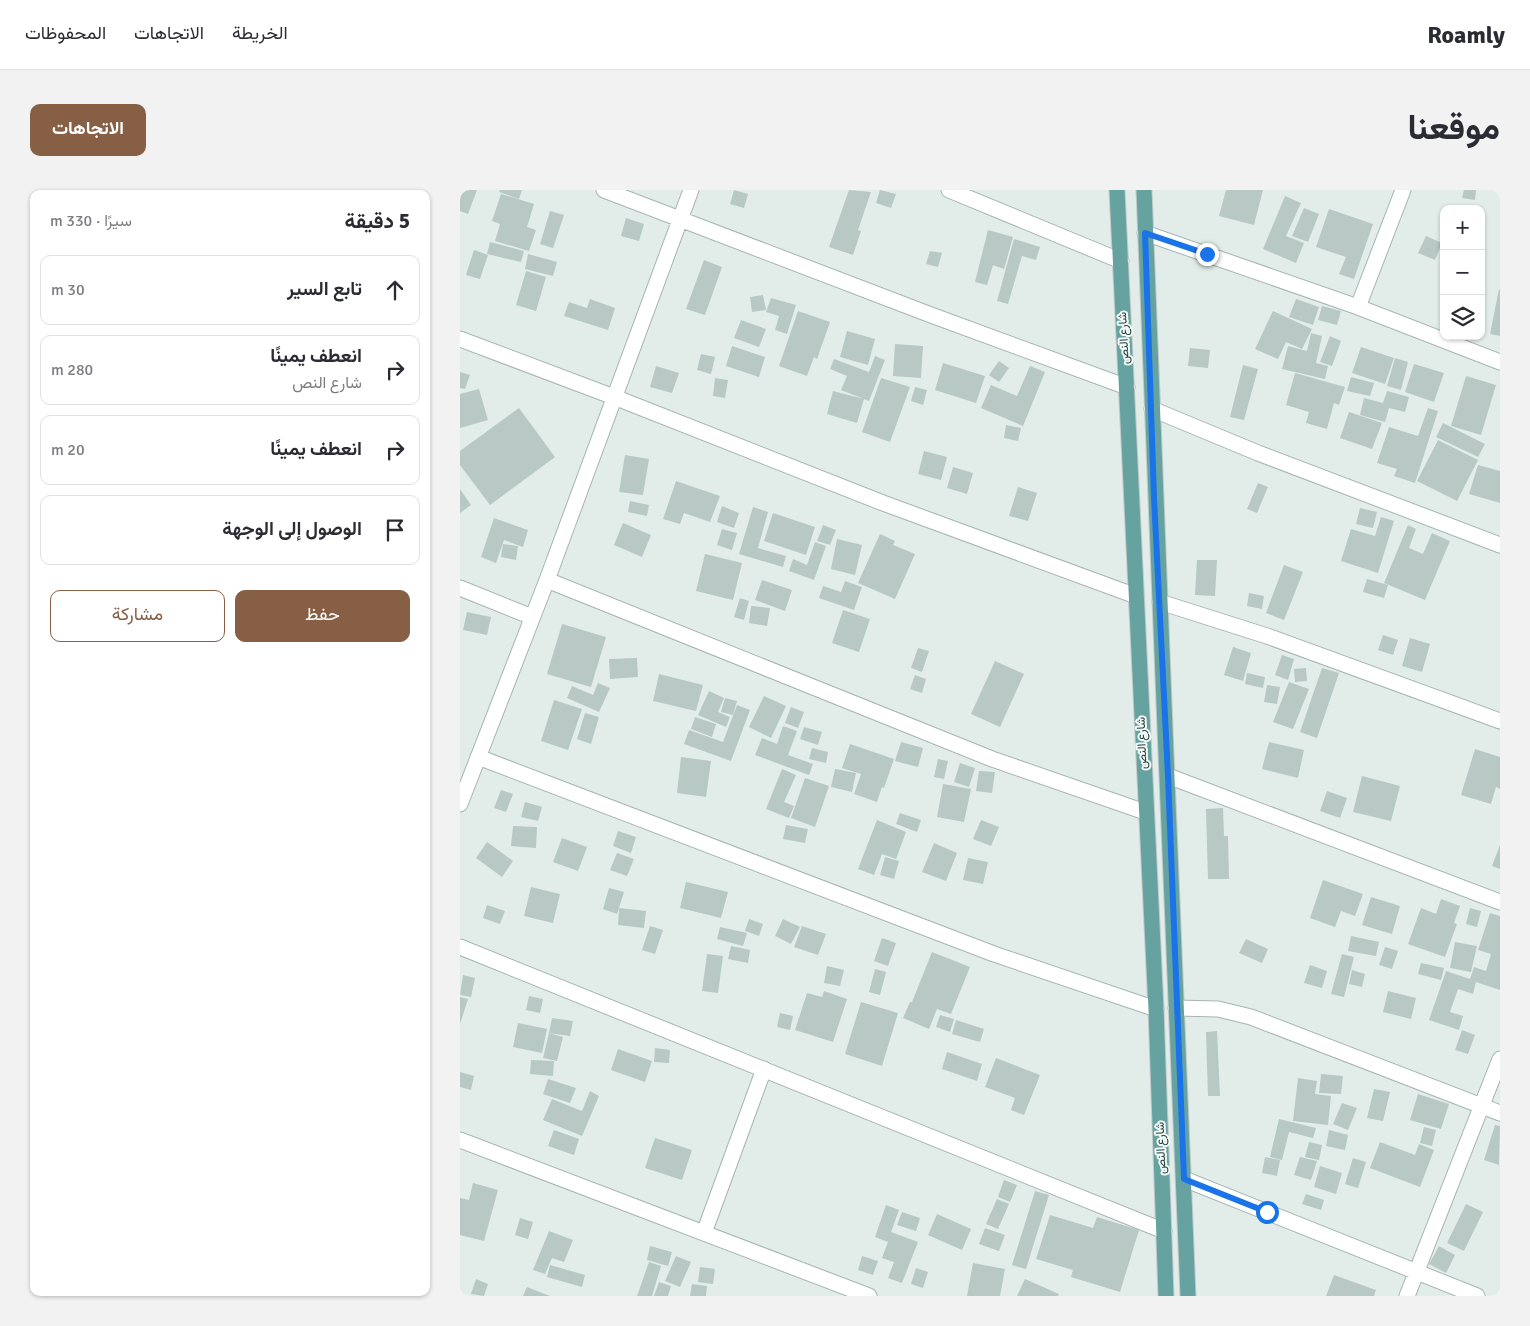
<!DOCTYPE html>
<html lang="ar">
<meta charset="utf-8">
<style>
:root{--surface:#fff;--page:#f2f2f3;--text:#2b2b33;--muted:#7c7c81;--line:#e1e1e2;--accent:#865f44}
body{margin:0;font-family:Signika,Vazirmatn,sans-serif;background:var(--page);color:var(--text);direction:rtl}
.controls{position:absolute;right:15px;top:15px;display:grid;overflow:hidden;border-radius:10px;box-shadow:0 1px 4px #0004}
.controls button{width:45px;height:45px;display:grid;place-items:center;padding:0;border:0;border-bottom:1px solid var(--line);background:var(--surface);color:var(--text);font:25px sans-serif}
.stop{position:absolute;width:15px;height:15px;margin:-11px;border:4px solid #1a73e8;border-radius:50%;background:#fff}
.stop.end{background:#1a73e8;border-color:#fff;box-shadow:0 1px 5px #0008}
.list{margin:0;padding:0;list-style:none}
h2{display:flex;justify-content:space-between;align-items:center;height:65px;margin:0;padding:0 20px;font-size:21px}
h2 small{font-size:16px;font-weight:400;color:var(--muted)}
.list li{display:grid;grid-template-columns:32px 1fr auto;gap:15px;align-items:center;box-sizing:border-box;height:70px;margin:0 10px 10px;padding:0 10px;border:1px solid var(--line);border-radius:10px}
.list b{display:block;font-size:19px;white-space:nowrap}
.list p{margin:0;font-size:16px;white-space:nowrap;color:var(--muted)}
.list em{font-size:16px;font-style:normal;color:var(--muted)}
.actions{display:flex;gap:10px;padding:15px 20px}
.actions a{flex:1;padding:11px 0;border:1px solid var(--accent);border-radius:10px;text-align:center;font-size:18px;color:var(--accent)}
.actions .main{background:var(--accent);color:#fff}
.icon{flex:none;width:28px;height:28px;fill:none;stroke:currentColor;stroke-width:2;stroke-linecap:round;stroke-linejoin:round}
.map{position:relative;flex:none;width:1040px;height:1106px;overflow:hidden;direction:ltr;border-radius:10px}
header{display:flex;align-items:center;gap:30px;box-sizing:border-box;height:70px;padding:0 25px;background:var(--surface);border-bottom:1px solid var(--line)}
header strong{font-size:24px}
nav{display:flex;gap:28px;margin-inline-start:auto;font-size:18px}
.intro{display:flex;align-items:center;justify-content:space-between;box-sizing:border-box;height:120px;padding:0 30px}
h1{margin:0;font-size:35px}
.button{padding:12px 22px;border-radius:10px;background:var(--accent);color:#fff;font-size:18px;font-weight:700}
main{display:flex;gap:30px;padding:0 30px}
aside{flex:1;background:var(--surface);border-radius:10px;box-shadow:0 1px 4px #0004}
.map>svg:first-child{display:block}
</style>
<header>
<strong>Roamly</strong>
<nav><a>الخريطة</a><a>الاتجاهات</a><a>المحفوظات</a></nav>
</header>
<div class="intro"><h1>موقعنا</h1><a class="button">الاتجاهات</a></div>
<main>
<div class="map">
<svg width="1040" height="1106" viewBox="0 0 1040 1106">
<rect width="100%" height="100%" fill="#e2edea"/>
<!-- building -->
<path fill="#b8c8c4" d="M0,0H17L8,24L0,21Z
M40,0H62L59,9L39,2Z
M274,0L288,4L284,18L270,14Z
M389,0L411,2L398,40L401,41L393,65L369,57Z
M420,0L436,4L431,18L416,13Z
M766,0H803L794,35L759,26Z
M1004,0H1016L1015,10L1002,8Z
M41,4L74,14L67,37L76,40L69,61L35,51L40,34L32,31Z
M825,6L841,13L826,46L844,53L836,73L803,59Z
M844,18L859,24L848,52L832,46Z
M869,19L913,34L894,89L879,84L886,67L856,57Z
M90,21L104,25L93,58L80,54Z
M166,28L184,34L179,51L161,46Z
M528,40L553,47L544,79L533,75L527,95L515,92Z
M966,46L982,53L975,70L958,63Z
M554,49L580,57L576,70L562,66L548,114L537,111Z
M30,52L64,61L61,72L27,64Z
M14,60L28,65L20,89L6,85Z
M470,61L482,63L478,77L466,74Z
M68,64L97,72L93,86L65,79Z
M244,70L262,77L245,125L226,119Z
M66,81L86,87L76,121L56,115Z
M1039,99L1040,100V146L1030,144Z
M303,105L306,120L292,122L290,107Z
M311,108L336,115L327,144L315,140L319,126L306,122Z
M130,109L155,118L148,140L104,126L109,112L127,118Z
M836,109L859,117L853,135L829,127Z
M862,116L881,121L877,135L858,130Z
M338,121L370,132L357,169L354,167L347,186L319,176Z
M813,121L852,139L842,159L826,152L818,169L795,159Z
M281,130L306,139L299,157L274,148Z
M387,141L415,149L408,175L380,167Z
M851,143L862,146L856,173L868,176L865,189L822,179L828,156L847,161Z
M870,146L881,151L872,176L860,172Z
M435,154L463,156L461,188L433,186Z
M272,156L305,167L299,187L266,176Z
M901,157L934,168L925,194L892,183Z
M730,158L750,160L748,178L728,176Z
M241,164L255,167L251,184L237,180Z
M415,166L425,170L409,211L381,200L387,186L370,179L374,169L409,182Z
M935,168L948,172L941,200L927,196Z
M539,171L549,178L539,192L529,185Z
M483,173L525,186L516,213L475,200Z
M954,174L984,183L974,212L945,202Z
M783,175L798,179L784,230L770,227Z
M196,176L219,183L212,203L190,197Z
M570,176L585,182L563,236L521,218L531,195L557,206Z
M0,182L10,185L5,199L0,198Z
M835,183L885,197L879,215L874,213L867,239L846,233L849,222L826,215Z
M1006,186L1036,195L1021,245L991,236Z
M891,187L914,193L910,206L887,201Z
M255,188L268,190L265,208L253,206Z
M421,188L450,197L430,252L402,242Z
M455,197L467,200L463,215L451,211Z
M19,199L28,230L0,238V204Z
M373,201L404,209L397,233L367,224Z
M927,201L949,207L945,222L929,218L925,232L900,225L904,208L923,213Z
M59,218L95,267L30,315L0,275V261Z
M968,218L978,221L955,293L934,286L937,279L917,273L929,237L958,246Z
M889,222L922,233L912,259L880,248Z
M983,233L1025,254L1018,267L976,247Z
M546,235L561,238L558,251L544,248Z
M978,250L1018,270L997,311L957,291Z
M464,261L487,267L481,290L458,284Z
M165,265L189,269L183,305L159,302Z
M1018,275L1040,281V313L1009,304Z
M493,277L513,283L507,304L487,298Z
M216,291L260,306L250,332L224,323L220,334L203,329Z
M798,293L808,297L797,323L787,319Z
M558,297L577,303L568,331L549,326Z
M0,299L11,315L0,323Z
M170,311L189,315L187,326L168,322Z
M262,316L279,323L274,338L257,332Z
M293,317L308,322L298,358L326,366L323,377L279,364Z
M900,318L917,322L913,338L896,334Z
M313,323L355,337L346,365L304,351Z
M921,327L934,331L918,383L881,371L891,339L915,346Z
M34,328L68,340L63,357L44,350L36,373L21,367Z
M163,333L191,345L182,367L154,355Z
M363,335L376,340L370,355L357,351Z
M948,335L956,339L949,358L963,364L972,343L990,351L965,410L924,393Z
M262,339L277,343L272,360L257,355Z
M420,344L435,351L433,355L455,364L435,409L398,393Z
M377,349L402,355L395,385L371,379Z
M355,352L366,356L354,390L329,381L333,369L347,375Z
M43,354L58,356L56,370L41,367Z
M245,364L282,373L273,410L236,401Z
M737,370H757L755,406L735,405Z
M824,375L843,382L824,430L806,423Z
M907,389L928,395L924,408L903,402Z
M302,390L332,400L325,421L295,410Z
M385,391L402,397L394,420L359,408L363,396L381,402Z
M789,403L804,406L802,419L787,416Z
M280,408L289,411L284,430L274,427Z
M291,416L310,418L307,436L289,433Z
M383,420L410,429L399,462L372,453Z
M7,422L31,427L27,445L3,440Z
M102,434L146,447L131,497L87,484Z
M923,445L938,450L933,465L918,460Z
M950,448L970,454L962,482L942,476Z
M773,457L791,463L783,491L764,485Z
M458,458L469,461L462,482L451,478Z
M822,465L834,469L828,490L815,485Z
M177,468L178,487L150,489L149,469Z
M535,471L564,484L540,537L511,524Z
M846,478L847,491L835,492L834,479Z
M862,478L879,483L857,548L840,542Z
M787,483L805,487L803,498L785,494Z
M199,484L243,495L236,521L193,511Z
M455,485L466,489L462,503L450,499Z
M829,492L849,499L833,539L813,532Z
M138,493L150,498L139,522L107,508L112,496L133,505Z
M807,495L820,497L817,514L804,512Z
M249,501L264,508L258,522L270,527L266,537L238,525Z
M304,506L326,516L311,548L289,537Z
M265,508L277,511L273,525L261,522Z
M94,510L122,519L108,560L81,551Z
M277,515L290,520L271,571L224,554L229,540L263,552Z
M331,517L344,522L338,538L325,533Z
M125,523L139,527L131,554L117,549Z
M235,527L256,534L252,547L231,539Z
M323,536L337,541L328,565L353,574L349,585L295,565L302,548L317,554Z
M344,537L362,542L358,555L340,549Z
M441,552L463,558L458,577L435,571Z
M809,552L844,560L838,588L802,579Z
M390,554L434,569L424,598L422,597L417,612L394,604L401,584L382,578Z
M352,558L368,562L366,573L349,569Z
M1015,559L1040,567V599L1036,597L1031,614L1001,605Z
M221,567L251,571L246,607L217,603Z
M478,569L488,571L484,589L474,587Z
M500,573L515,578L509,597L494,592Z
M322,579L336,585L324,612L334,616L329,628L306,619Z
M375,579L396,583L392,602L371,597Z
M519,581L535,582L532,603L516,601Z
M902,586L940,596L931,631L893,622Z
M345,588L369,596L355,637L331,628Z
M483,594L511,599L504,632L477,627Z
M41,600L53,604L46,622L34,618Z
M867,601L887,608L880,628L860,621Z
M65,612L82,617L78,631L61,627Z
M763,618L764,646H768L769,689H748L746,619Z
M440,623L461,630L457,642L436,634Z
M417,630L446,642L436,669L422,664L414,685L398,679Z
M521,630L539,637L531,656L513,649Z
M326,635L348,639L345,653L323,649Z
M53,636L77,637L76,658L51,656Z
M158,641L176,647L171,663L153,656Z
M102,648L127,657L118,681L93,672Z
M27,652L53,671L42,687L16,668Z
M474,653L497,663L486,691L462,682Z
M1040,655V679L1032,676Z
M157,663L174,669L167,686L150,680Z
M425,667L439,671L434,689L420,685Z
M508,668L528,672L523,694L503,690Z
M863,690L903,704L895,726L881,721L875,737L850,728Z
M226,692L268,702L261,728L220,718Z
M71,697L100,704L93,733L64,726Z
M149,698L164,702L157,724L143,719Z
M911,707L940,716L932,744L902,735Z
M981,709L1000,716L994,733L997,734L985,767L948,754L961,718L976,724Z
M27,715L45,721L40,734L23,728Z
M159,718L186,721L184,738L158,735Z
M1010,718L1021,721L1017,737L1006,734Z
M1030,723L1040,726V800L1016,792L1013,804L998,799L990,822L1003,826L999,840L969,830L986,781L1010,789L1014,777L1026,781L1031,764L1018,760Z
M289,729L303,734L299,746L285,741Z
M323,729L340,737L331,754L315,746Z
M190,736L203,740L195,764L182,760Z
M342,736L366,744L358,765L334,757Z
M260,737L287,743L283,756L257,749Z
M891,746L919,752L916,766L888,761Z
M422,748L436,753L428,776L414,771Z
M786,749L808,759L802,773L779,763Z
M995,752L1017,756L1011,782L990,778Z
M271,756L290,760L288,773L268,769Z
M925,757L938,761L932,779L919,775Z
M472,762L510,777L491,824L477,819L469,839L443,828L450,812H452Z
M247,764L263,766L258,803L242,801Z
M882,764L894,767L884,807L871,804Z
M961,773L984,778L981,790L958,784Z
M850,775L867,781L862,798L844,793Z
M367,776L384,780L380,796L364,793Z
M415,779L426,782L420,805L409,802Z
M892,780L905,784L902,797L889,794Z
M3,785L15,788L11,807L0,805Z
M364,801L387,809L373,852L335,840L347,803L362,807Z
M928,801L956,808L951,829L923,822Z
M69,806L83,809L80,823L66,820Z
M0,807L8,809L0,834Z
M401,812L438,823L422,876L385,864Z
M320,823L333,826L330,840L317,837Z
M480,825L494,829L490,842L476,837Z
M92,828L113,831L110,846L89,843Z
M496,830L524,839L520,852L492,844Z
M58,833L87,839L82,863L53,857Z
M1002,840L1015,845L1008,864L995,860Z
M757,841L760,906H748L746,842Z
M89,843L103,847L97,871L83,868Z
M195,858L210,860L209,873L194,872Z
M158,859L192,871L185,892L151,880Z
M487,862L522,874L517,891L482,879Z
M536,868L580,885L564,925L551,920L555,908L525,897Z
M71,870L94,871L93,886L70,884Z
M0,882L14,886L11,900L0,897Z
M861,884L883,886L881,904L859,903Z
M838,888L857,891L855,904L871,906L868,935L833,931Z
M88,889L116,898L110,913L83,904Z
M914,899L930,902L923,931L907,928Z
M130,901L139,906L122,946L83,930L92,909L122,921Z
M958,904L989,914L981,939L950,930Z
M882,913L897,918L888,940L873,934Z
M819,929L856,938L853,948L829,942L822,970L810,967Z
M1035,935L1040,936L1039,975L1024,970Z
M964,937L976,940L972,956L960,953Z
M94,940L119,949L114,965L88,956Z
M869,940L888,945L885,960L866,956Z
M195,948L232,960L222,990L185,978Z
M849,952L862,955L859,970L845,967Z
M920,952L955,965L959,954L974,960L960,997L910,978Z
M805,967L820,970L817,986L802,983Z
M840,967L857,971L851,990L834,985Z
M893,968L906,972L898,998L885,994Z
M860,976L882,983L876,1004L854,997Z
M544,990L557,995L550,1012L538,1007Z
M13,993L38,1000L24,1051L0,1045V1008L9,1010Z
M575,1001L589,1005L566,1079L552,1075Z
M846,1004L864,1010L861,1020L842,1014Z
M537,1009L549,1014L538,1039L526,1034Z
M1006,1014L1023,1022L1004,1061L987,1053Z
M426,1015L439,1020L431,1042L458,1052L442,1093L428,1088L434,1072L422,1068L428,1052L415,1047Z
M442,1022L460,1028L456,1041L437,1035Z
M477,1024L511,1039L502,1060L468,1045Z
M590,1025L633,1038L637,1027L679,1040L660,1102L611,1087L613,1080L576,1069Z
M60,1028L73,1032L68,1049L55,1045Z
M525,1038L545,1045L539,1061L519,1054Z
M89,1041L113,1050L104,1072L92,1068L85,1084L73,1080Z
M190,1056L212,1062L208,1076L187,1070Z
M979,1056L995,1065L986,1083L969,1074Z
M216,1066L231,1072L220,1097L205,1091Z
M402,1066L418,1071L413,1085L398,1080Z
M189,1072L201,1076L192,1106H177Z
M513,1073L545,1079L540,1106H507Z
M90,1075L125,1085L122,1097L87,1087Z
M240,1077L255,1079L253,1094L238,1092Z
M456,1078L468,1082L463,1098L451,1094Z
M874,1085L916,1100L914,1106H866Z
M16,1089L28,1094L24,1106L11,1104Z
M565,1089L599,1104L598,1106H557Z
M199,1092L211,1096L208,1106H194Z
M232,1094L247,1096L246,1106H230Z
M67,1097L90,1106H63Z"/>
<g fill="none" stroke-linecap="round" stroke-linejoin="round">
<defs>
<path id="minor" d="M144,0L471,125L667,197
M489,0L661,71
M685,43L898,117L1040,172
M898,117L943,0
M0,149L154,207L423,313L676,406
M692,219L798,263L1040,355
M87,390L532,569L685,622
M0,398L72,427
M700,412L807,446L1040,531
M18,567L534,764L696,819
M708,586L1040,712
M0,614L87,390L231,0
M0,757L704,1041
M716,818L758,819L791,827L1040,923
M0,950L409,1106
M724,989L1017,1106
M244,1043L304,879
M947,1106L1040,869"/>
<path id="major" d="M657,0L696,819L706,1106
M684,0C696,369 715,737 728,1106"/>
</defs>
<!-- minor casing -->
<use href="#minor" stroke="#a5b5b3" stroke-width="17"/>
<!-- major casing -->
<use href="#major" stroke="#c1c9c9" stroke-width="17"/>
<!-- minor -->
<use href="#minor" stroke="#fff" stroke-width="15"/>
<!-- major -->
<use href="#major" stroke="#66a3a0" stroke-width="15"/>
</g>
<g fill="none" stroke-linecap="round" stroke-linejoin="round">
<!-- route -->
<path stroke="#1a73e8" stroke-width="6" d="M747,64L685,43L694,308L708,586L724,989L807,1022"/>
</g>
<g text-anchor="middle" dominant-baseline="central" stroke-width="4" stroke-linejoin="round" paint-order="stroke">
<!-- street labels -->
<g font-size="12" fill="#223f3d" stroke="#f3f9f7">
<text transform="translate(664 148) rotate(-93)">شارع النص</text>
<text transform="translate(682 553) rotate(-92)">شارع النص</text>
<text transform="translate(701 958) rotate(-92)">شارع النص</text>
</g>
</g>
</svg>
<div class="controls">
<button>+</button>
<button>−</button>
<button><svg class="icon" aria-label="layers" viewBox="0 0 24 24"><path d="M12 4l9 5-9 5-9-5zM3 14l9 5 9-5"/></svg></button>
</div>
<div class="stop" style="left:807px;top:1022px"></div>
<div class="stop end" style="left:747px;top:64px"></div>
</div>
<aside>
<h2>5 دقيقة<small>سيرًا · 330 m</small></h2>
<ul class="list">
<li><svg class="icon" aria-label="ahead" viewBox="0 0 24 24"><path d="M12 20V5M6 11l6-6 6 6"/></svg><div><b>تابع السير</b></div><em>30 m</em></li>
<li><svg class="icon" aria-label="right" viewBox="0 0 24 24"><path d="M7 20v-9h11M14 6l5 5-5 5"/></svg><div><b>انعطف يمينًا</b><p>شارع النص</p></div><em>280 m</em></li>
<li><svg class="icon" aria-label="right" viewBox="0 0 24 24"><path d="M7 20v-9h11M14 6l5 5-5 5"/></svg><div><b>انعطف يمينًا</b></div><em>20 m</em></li>
<li><svg class="icon" aria-label="arrive" viewBox="0 0 24 24"><path d="M6 21V4h12l-3 4 3 4H6"/></svg><div><b>الوصول إلى الوجهة</b></div></li>
</ul>
<div class="actions"><a class="main">حفظ</a><a>مشاركة</a></div>
</aside>
</main>
